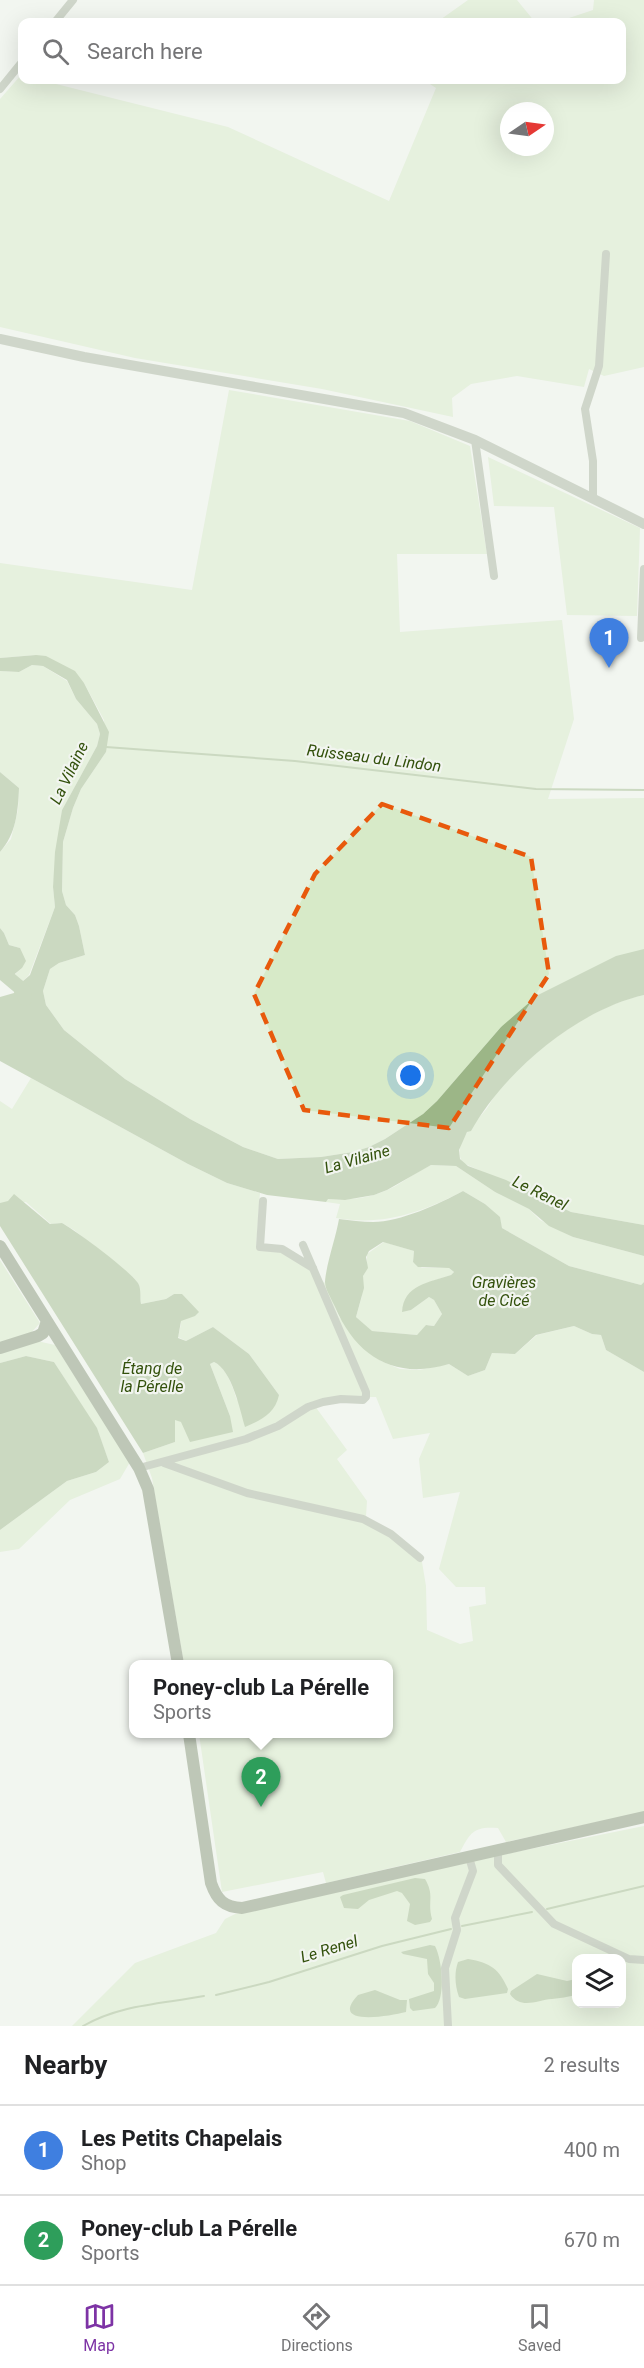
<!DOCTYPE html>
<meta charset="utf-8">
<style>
:root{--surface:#fff;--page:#f6f6f6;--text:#202124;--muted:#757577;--line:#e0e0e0;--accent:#7d33a5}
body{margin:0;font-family:Roboto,sans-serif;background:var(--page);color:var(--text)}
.controls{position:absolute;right:18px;bottom:18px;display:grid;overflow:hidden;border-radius:12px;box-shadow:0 6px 24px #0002}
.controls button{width:54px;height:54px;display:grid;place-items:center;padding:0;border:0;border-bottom:2px solid var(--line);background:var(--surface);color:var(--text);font:30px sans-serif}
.compass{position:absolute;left:500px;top:102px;width:54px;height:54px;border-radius:50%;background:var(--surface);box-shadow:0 6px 24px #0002;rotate:77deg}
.you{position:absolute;left:411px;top:1076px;width:21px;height:21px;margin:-15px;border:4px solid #fff;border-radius:50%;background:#1a73e8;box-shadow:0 0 0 9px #1a73e833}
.badge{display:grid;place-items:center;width:39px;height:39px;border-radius:50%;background:var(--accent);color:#fff;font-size:20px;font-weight:700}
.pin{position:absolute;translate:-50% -50px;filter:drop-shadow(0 2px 3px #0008)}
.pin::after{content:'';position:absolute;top:32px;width:21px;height:18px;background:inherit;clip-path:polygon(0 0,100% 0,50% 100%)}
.popup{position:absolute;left:129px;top:1660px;width:264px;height:78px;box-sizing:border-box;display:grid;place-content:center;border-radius:12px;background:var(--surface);filter:drop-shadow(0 2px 4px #0005);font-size:20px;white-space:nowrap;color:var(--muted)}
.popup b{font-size:22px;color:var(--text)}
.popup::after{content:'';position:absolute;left:50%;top:100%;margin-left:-12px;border:12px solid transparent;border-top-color:var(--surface)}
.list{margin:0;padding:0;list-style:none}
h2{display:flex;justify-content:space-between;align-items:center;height:78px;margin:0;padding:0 24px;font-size:26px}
h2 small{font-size:20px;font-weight:400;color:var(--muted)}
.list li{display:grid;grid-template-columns:39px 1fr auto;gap:18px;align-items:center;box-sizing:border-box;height:90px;padding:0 24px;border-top:2px solid var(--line)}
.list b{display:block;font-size:22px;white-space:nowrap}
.list p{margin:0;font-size:20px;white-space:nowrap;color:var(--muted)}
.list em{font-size:20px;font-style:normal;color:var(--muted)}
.icon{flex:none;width:33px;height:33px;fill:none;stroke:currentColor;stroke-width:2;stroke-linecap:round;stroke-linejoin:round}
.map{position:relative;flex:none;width:644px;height:2026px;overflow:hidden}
.search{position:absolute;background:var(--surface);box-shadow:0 6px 24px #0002;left:18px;right:18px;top:18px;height:66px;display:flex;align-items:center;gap:15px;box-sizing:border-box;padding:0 21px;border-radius:12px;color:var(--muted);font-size:22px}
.sheet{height:258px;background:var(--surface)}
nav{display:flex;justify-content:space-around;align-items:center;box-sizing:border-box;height:84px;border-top:2px solid var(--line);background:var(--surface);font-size:16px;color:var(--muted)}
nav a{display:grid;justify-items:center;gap:3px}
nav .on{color:var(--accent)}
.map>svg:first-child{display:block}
</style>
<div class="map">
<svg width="644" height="2026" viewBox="0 0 644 2026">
<rect width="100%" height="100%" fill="#f2f5f0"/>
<!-- green -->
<path fill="#d7eac8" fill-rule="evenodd" d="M468,0H517L535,22H437Z
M594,0H644V367L604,376L589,369L584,387L517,376L471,384L452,398L453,417L322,389L135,358L0,327V99L21,75L22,80H40L228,127L389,201L436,88L424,80H622V22H557L593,10ZM509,111H545V147H509Z
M229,390L410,421L470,446L487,554H397L400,632L562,620L574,719L548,799L644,798V949L501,1027L437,1101L423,1114L385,1139L369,1147L353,1152L321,1157L278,1159L243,1147L190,1119L125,1079L64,1030L46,1005L43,991L50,969L59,963L85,955L79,926L75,915L66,905L62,891L63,842L73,808L81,789L106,752L104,720L84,683L36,655L0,658V563L192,590Z
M488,457L640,528L637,616L567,615L554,507L494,506Z
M32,665L43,666L67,681L76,699L97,724L100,734L97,746L62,810L53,887L55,907L29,975L20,984L13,976L22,968L20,948L9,945L4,933L0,928V852L11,839L18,810L19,788L0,772V671L19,672Z
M644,995V1225L571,1212L463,1163C451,1146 473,1125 484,1112C491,1104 494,1094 502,1086C538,1047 591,1006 644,995Z
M31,1078L188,1164L227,1183L260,1193L256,1248L282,1252L312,1272L325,1283L339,1317L381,1361L400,1369L419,1370L449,1364L468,1376L485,1370L492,1353L515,1354L537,1335L574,1326L592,1334L601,1335L606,1350L644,1372V1812L506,1842L498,1828C473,1826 470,1833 460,1852L326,1883L323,1872L222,1892L199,1734H388V1664H184L156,1503L152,1478L143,1453L175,1442V1419L181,1422L230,1416L210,1364L214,1362C227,1368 233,1388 237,1400L279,1395L249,1354L213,1327L186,1341L178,1337L181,1324L174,1294L166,1299L141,1304L139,1285L134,1278L74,1230L62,1223L51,1224L26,1202L0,1203V1101L12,1109ZM362,1397H376L393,1439L430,1433L419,1459L423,1498L460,1492L439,1569L456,1587H485L486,1604L469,1607L473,1641L460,1644L427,1630L426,1586L421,1556L366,1516L367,1501L337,1459L347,1450L312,1402Z
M431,1165L456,1166L495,1192L529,1209L540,1220L573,1237L644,1256V1282L641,1285L569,1266L502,1228L499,1217L485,1204L463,1191C421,1213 383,1226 336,1218L340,1204L326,1202L327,1199C354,1201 379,1197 402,1182C412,1176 420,1170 431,1165Z
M384,1242L414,1251L413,1262L422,1268H449L454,1272L451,1275C428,1283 410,1284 402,1311L411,1310L429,1297L434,1300L442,1314L434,1326L428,1325L417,1335L371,1331L356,1317L362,1296L363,1276L367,1269V1254Z
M0,1260L40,1323L29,1335L0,1344Z
M37,1341L55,1345L130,1462L120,1479L70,1500L19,1549L0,1552V1530L67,1481L96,1472L109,1462L97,1429L54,1362L26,1356L0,1363V1353Z
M644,1826V2026H72L135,1963L216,1933L225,1919L235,1914L437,1868ZM576,1958H622V2004H576Z"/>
<!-- water -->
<path fill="#9cb687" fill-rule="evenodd" d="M36,655L46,656L75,671L84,683L109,732L106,752L81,789L73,808L63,842L62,891L66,905L75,915L79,926L85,955L59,963L50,969L43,991L46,1005L64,1030L125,1079L190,1119L243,1147L278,1159L321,1157L353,1152L369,1147L385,1139L423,1114L437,1101L501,1027L538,995L616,956L644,949V995C577,1010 504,1072 471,1131L467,1132L459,1150L460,1159L468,1166L506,1180L571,1212L644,1225V1256L573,1237L549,1226L529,1209L495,1192L456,1166L431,1165L387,1190L374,1195L345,1200L328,1199L326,1202L267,1195L227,1183L188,1164L0,1061V997L14,993L15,988L30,975L55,907L53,887L55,852L62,810L97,746L100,734L97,724L76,699L67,680L43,666L32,665L19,672L0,671V658Z
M0,772L19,788C18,812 16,834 0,852Z
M0,928L4,933L9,945L20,948L26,961L22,968L5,982L0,979Z
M463,1191L485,1204L500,1217L502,1228L569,1266L641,1285L644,1282V1372L606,1350L601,1335L592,1334L574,1326L536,1335L515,1354L492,1353L485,1370L468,1376L449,1364C396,1380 357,1358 335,1307C332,1300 325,1289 325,1282C326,1265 336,1237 339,1219C350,1220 362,1222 373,1222C400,1222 439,1204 463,1191ZM383,1242L414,1251L413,1262L418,1267L449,1268L454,1272L451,1275C430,1282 403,1285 402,1312L411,1310L429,1297L434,1300L442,1314L434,1326L426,1325L417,1335L372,1331L356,1317L364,1288L363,1276L368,1268L366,1257L369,1251Z
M14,1194L50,1224L62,1223C75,1230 135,1274 139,1285C141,1290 140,1298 141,1304L166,1299L174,1294H182L199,1312L195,1316L181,1321L178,1338L186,1341L213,1327L249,1354L279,1395C275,1414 261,1420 245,1427C240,1410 232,1370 214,1362L210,1364L230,1416L233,1432L190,1442L181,1422L175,1420V1442L143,1453L0,1226V1203L8,1201Z
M26,1356L54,1362L97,1428L109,1462L96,1472L67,1481L0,1530V1363Z
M415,1878L425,1879C435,1896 427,1901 432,1919L430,1922L415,1925L407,1921L410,1904L402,1893L397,1891L369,1900L358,1909L344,1908L340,1897L343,1895Z
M430,1945L435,1946C442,1959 446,1997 435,2008L413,2011L410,2008L409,1999L434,1991V1983L428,1974L427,1959L403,1954L401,1952Z
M468,1959C491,1963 499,1969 508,1989L507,1993L465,1999L459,1997C455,1986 454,1973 458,1962Z
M537,1974L567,1981L576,1979V1995C568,1997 560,1998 552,1999C537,2000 521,2010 510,1994L511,1991Z
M375,1990L400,2000H407L406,2012C386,2017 329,2026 358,1995Z"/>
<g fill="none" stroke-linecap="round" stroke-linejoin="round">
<!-- stream -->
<path stroke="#9cb687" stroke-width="2" d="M106,747L295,761L536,789L644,790
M547,1909L644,1886
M462,1926L532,1912
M216,1995L269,1982L382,1946L451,1929
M83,2026C121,2004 163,2004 204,1996"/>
<!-- river -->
<path stroke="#9cb687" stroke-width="14" d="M0,971L24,991L25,999"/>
<!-- minor -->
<path stroke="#a5b09b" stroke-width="8" d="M55,22L73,0
M0,89L22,62
M475,440L494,576
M593,499V461L585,409L599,366L606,254
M641,638L644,569
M263,1201L260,1247L282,1249L313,1268
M164,1463L247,1493L363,1519L391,1534L420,1558
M139,1468L246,1439L278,1426L308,1407L323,1402L341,1399L363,1400L366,1397V1392L303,1245
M498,1850V1865L554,1924L629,1959L644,1960
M448,2026L445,1968L457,1930L455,1918L473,1871L469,1857"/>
<!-- tertiary -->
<path stroke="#a5b09b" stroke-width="10" d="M0,339L84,357L404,413L475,440L644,524"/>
<!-- secondary -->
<path stroke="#7f8f71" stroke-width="12" d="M0,1246L139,1468L148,1489L178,1664
M0,1348L38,1336L43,1333L47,1321
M189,1734L211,1883C217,1900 224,1907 242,1908L644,1817"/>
</g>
<!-- marked area -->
<path d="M0 0H644V2026H0ZM382,804L531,857L549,974L449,1128L304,1110L254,994L315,874Z" fill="#f2f5f0" fill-opacity=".55" fill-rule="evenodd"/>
<path fill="none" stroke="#e8590c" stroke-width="4.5" stroke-dasharray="12 8" stroke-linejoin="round" d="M382,804L531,857L549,974L449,1128L304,1110L254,994L315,874Z"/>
<g text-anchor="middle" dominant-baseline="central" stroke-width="4.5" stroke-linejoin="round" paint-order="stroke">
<!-- water labels -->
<g font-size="16" font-style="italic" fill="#33510c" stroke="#f2f5f0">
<text transform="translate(374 758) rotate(7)">Ruisseau du Lindon</text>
<text transform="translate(69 773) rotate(-64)">La Vilaine</text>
<text transform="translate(357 1159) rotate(-16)">La Vilaine</text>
<text transform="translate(540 1193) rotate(26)">Le Renel</text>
<text x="504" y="1282">Gravières<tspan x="504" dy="18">de Cicé</tspan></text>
<text x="152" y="1368">Étang de<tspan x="152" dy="18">la Pérelle</tspan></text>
<text transform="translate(329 1949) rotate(-17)">Le Renel</text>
</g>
</g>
</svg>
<div class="controls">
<button><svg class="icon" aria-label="layers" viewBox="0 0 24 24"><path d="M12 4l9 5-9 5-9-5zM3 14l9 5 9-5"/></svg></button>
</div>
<svg class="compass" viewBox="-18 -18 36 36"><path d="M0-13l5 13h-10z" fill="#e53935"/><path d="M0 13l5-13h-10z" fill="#757577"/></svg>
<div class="you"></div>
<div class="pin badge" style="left:609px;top:668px;background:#3f7fe0">1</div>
<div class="pin badge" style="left:261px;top:1807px;background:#2e9e5b">2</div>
<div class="popup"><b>Poney-club La Pérelle</b>Sports</div>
<div class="search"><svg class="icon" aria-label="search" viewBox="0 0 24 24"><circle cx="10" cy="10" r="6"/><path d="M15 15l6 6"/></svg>Search here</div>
</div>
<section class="sheet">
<h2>Nearby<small>2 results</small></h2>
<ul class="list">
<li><span class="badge" style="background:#3f7fe0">1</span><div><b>Les Petits Chapelais</b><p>Shop</p></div><em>400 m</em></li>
<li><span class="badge" style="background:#2e9e5b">2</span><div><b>Poney-club La Pérelle</b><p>Sports</p></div><em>670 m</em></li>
</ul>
</section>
<nav>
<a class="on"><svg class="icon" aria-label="map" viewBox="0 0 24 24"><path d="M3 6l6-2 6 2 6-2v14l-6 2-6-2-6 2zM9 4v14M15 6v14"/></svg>Map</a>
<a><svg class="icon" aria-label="directions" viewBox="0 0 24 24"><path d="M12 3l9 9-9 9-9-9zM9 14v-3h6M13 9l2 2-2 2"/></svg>Directions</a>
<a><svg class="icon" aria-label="saved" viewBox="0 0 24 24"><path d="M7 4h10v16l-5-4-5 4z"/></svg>Saved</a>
</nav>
